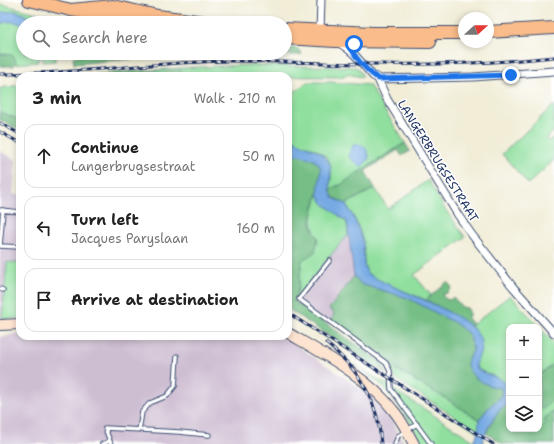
<!DOCTYPE html>
<meta charset="utf-8">
<style>
:root{--surface:#fff;--page:#f6f6f6;--text:#222;--muted:#767676;--line:#e0e0e0}
body{margin:0;font-family:"Shantell Sans",sans-serif;background:var(--page);color:var(--text)}
.controls{position:absolute;right:12px;bottom:12px;display:grid;overflow:hidden;border-radius:8px;box-shadow:0 2px 6px #0003}
.controls button{width:36px;height:36px;display:grid;place-items:center;padding:0;border:0;border-bottom:1px solid var(--line);background:var(--surface);color:var(--text);font:20px sans-serif}
.compass{position:absolute;left:458px;top:12px;width:36px;height:36px;border-radius:50%;background:var(--surface);box-shadow:0 2px 6px #0003;rotate:69deg}
.stop{position:absolute;width:12px;height:12px;margin:-9px;border:3px solid #1a73e8;border-radius:50%;background:#fff}
.stop.end{background:#1a73e8;border-color:#fff;box-shadow:0 1px 4px #0008}
.list{margin:0;padding:0;list-style:none}
h2{display:flex;justify-content:space-between;align-items:center;height:52px;margin:0;padding:0 16px;font-size:17px}
h2 small{font-size:13px;font-weight:400;color:var(--muted)}
.list li{display:grid;grid-template-columns:26px 1fr auto;gap:12px;align-items:center;box-sizing:border-box;height:64px;margin:0 8px 8px;padding:0 8px;border:1px solid var(--line);border-radius:12px}
.list b{display:block;font-size:15px;white-space:nowrap}
.list p{margin:0;font-size:13px;white-space:nowrap;color:var(--muted)}
.list em{font-size:13px;font-style:normal;color:var(--muted)}
.icon{flex:none;width:22px;height:22px;fill:none;stroke:currentColor;stroke-width:2;stroke-linecap:round;stroke-linejoin:round}
.map{position:relative;flex:none;width:554px;height:444px;overflow:hidden}
.search{position:absolute;background:var(--surface);box-shadow:0 2px 6px #0003;left:16px;top:16px;width:276px;height:44px;display:flex;align-items:center;gap:10px;box-sizing:border-box;padding:0 14px;border-radius:22px;color:var(--muted);font-size:15px}
.panel{position:absolute;background:var(--surface);box-shadow:0 2px 6px #0003;left:16px;top:72px;width:276px;height:268px;border-radius:12px}
.map>svg:first-child{display:block}
</style>
<div class="map">
<svg width="554" height="444" viewBox="0 0 554 444">
<rect width="100%" height="100%" fill="#fff"/>
<filter id="ink" filterUnits="userSpaceOnUse"><feTurbulence type="fractalNoise" baseFrequency=".025" numOctaves="2"/><feDisplacementMap in="SourceGraphic" scale="8" xChannelSelector="R" yChannelSelector="G"/><feConvolveMatrix kernelMatrix="1 2 1 2 8 2 1 2 1" color-interpolation-filters="sRGB"/></filter>
<filter id="wash" filterUnits="userSpaceOnUse"><feTurbulence type="fractalNoise" baseFrequency=".012" numOctaves="4" result="noise"/><feDisplacementMap in="SourceGraphic" scale="16" xChannelSelector="R" yChannelSelector="G"/><feGaussianBlur stdDeviation="0.9" result="paint"/><feColorMatrix in="noise" values="0 0 0 0 0 0 0 0 0 0 0 0 0 0 0 0 0 1.4 0 .05"/><feComposite in="paint" operator="in"/></filter>
<g filter="url(#wash)">
<rect width="100%" height="100%" fill="#f1edd7"/>
<!-- industrial -->
<path fill="#cebed2" d="M0,151L16,160L13,194L20,195V263L7,262L2,318H0Z
M348,235L354,276L329,309L334,313L328,325L294,301L339,245Z
M20,332V336H278L293,343L369,394L391,419L405,444H0V336L4,337Z"/>
<!-- green -->
<path fill="#90df9e" stroke="#56877e" d="M0,4L57,18V23H37L23,14L16,11L0,13Z
M8,21H14L23,25V53H56L55,61L43,62V57L38,58V62L16,64C15,53 10,55 0,54V24Z
M248,65L357,67L362,75V77L347,74L341,77L227,76L181,73L180,68Z
M307,82H329L369,85L405,143L362,170L339,186L338,185L330,190C330,184 332,176 331,169C329,144 293,148 288,134C286,128 288,104 288,97Z
M20,85V120L0,112V88Z
M554,105V131L546,139L549,141L554,137V160L528,184L502,154Z
M428,180L445,209L465,237L414,275L431,295L426,300L382,282L367,273C362,262 365,252 363,242C360,228 353,215 346,204L375,188L388,209Z
M318,193L320,198L347,222L348,235L339,245L294,301L298,289L302,260L318,238C306,219 315,212 318,193Z
M7,262L20,263V318L7,319L2,318Z
M510,295L554,343V364L539,375V327H509V386C498,375 486,376 476,367C476,360 480,356 481,349C482,340 476,332 471,326Z
M354,364L474,441L473,444H422C410,422 398,400 379,383C371,376 362,370 354,364Z
M391,364L397,370L445,398L479,420L478,432L393,377L394,376Z
M554,399V411L545,418C544,424 543,427 537,430L535,429H539V411L544,408Z"/>
<!-- forest -->
<path fill="#74be85" stroke="#487672" d="M285,48H296L302,53L301,55L204,54L162,56L74,64L73,57L91,53H285Z
M0,54C10,55 15,53 16,64L13,66H0Z
M180,68L181,73L159,76H72Z
M0,112L20,120V130L0,120Z
M405,143L410,151L402,156L398,150L365,171L375,188L346,204L333,197L330,190L339,185V186L362,170Z
M288,151C297,156 313,156 319,164C327,175 312,208 311,221C311,228 315,232 318,238L315,252L302,260L298,289L294,301L380,361L386,371L385,373L288,309Z
M354,276L361,284L408,298L442,315L462,327L468,333L472,345L473,351L469,359L467,365C473,379 486,386 501,388C506,398 494,401 489,407C485,411 482,416 479,420L445,398L397,370L383,357L331,321L334,313L329,309Z
M447,282L452,287L447,293L443,294L442,295L446,299L450,300L453,297L462,307L467,308L469,311V316L467,317L473,324L471,326L445,310L426,300Z
M554,364V378L552,381L554,382V399L544,408L539,411V375Z
M507,405L509,410V429L538,430L544,424L545,418L554,411V444H503L486,433L500,409Z"/>
<!-- water -->
<path fill="#77aae3" stroke="#496ca0" d="M16,11L23,14L37,23H23V25C15,21 8,21 0,24V13Z
M288,134L293,140L320,152L329,162L331,169L330,190L333,198L346,204L355,220L363,242L364,264L367,273C391,290 474,313 481,341C483,351 476,358 476,368C486,376 498,375 509,386C509,391 510,398 508,402C506,407 502,407 499,410C493,419 483,433 483,444H473L478,432L479,420L490,406L501,397L502,391L501,388C486,386 473,379 467,366L468,359L473,351L471,339L468,333L455,323L408,298L361,284L354,276L347,222L324,204L320,198L318,193L321,169L318,163L310,158L294,154L288,151Z
M355,144C364,144 366,148 369,155L368,160L361,167L350,158L349,154L351,148Z"/>
</g>
<g filter="url(#ink)">
<g fill="none" stroke-linecap="round" stroke-linejoin="round">
<defs>
<path id="lane" d="M0,210L20,212
M0,246L3,210
M0,246L20,247
M330,260L299,299L386,363L390,371L391,389L431,444
M0,289L3,290
M139,430L142,412L150,403L167,396L175,386L177,356
M102,444L110,441
M111,444L105,428L179,432L209,435
M395,444L398,436L417,424"/>
<path id="street" d="M321,0L320,31L321,32
M339,43L347,48L354,54L373,76L379,79L473,77L554,71
M377,77L387,99L458,215L472,235L513,287L554,333"/>
<path id="secondary" d="M0,325L20,324
M288,333C322,353 369,378 393,410C402,420 407,432 414,444"/>
<path id="highway" d="M29,0L71,10L151,23
M71,10L113,6L158,16L212,23
M285,29L374,33H464
M488,32L554,28
M285,38L335,41L430,42"/>
</defs>
<!-- lane casing -->
<use href="#lane" stroke="#3b4c70" stroke-width="5.5"/>
<!-- street casing -->
<use href="#street" stroke="#3b4c70" stroke-width="9"/>
<!-- secondary casing -->
<use href="#secondary" stroke="#3b4c70" stroke-width="12"/>
<!-- highway casing -->
<use href="#highway" stroke="#3b4c70" stroke-width="14"/>
<!-- lane -->
<use href="#lane" stroke="#fff" stroke-width="3.5"/>
<!-- street -->
<use href="#street" stroke="#fff" stroke-width="7"/>
<!-- secondary -->
<use href="#secondary" stroke="#fde4d1" stroke-width="10"/>
<!-- highway -->
<use href="#highway" stroke="#fabc8b" stroke-width="12"/>
<defs>
<path id="rail" d="M0,74C77,74 153,62 230,61C280,61 331,64 381,64C439,65 497,63 554,57
M0,123L20,134
M0,132L20,143
M288,313L493,444
M326,343C358,368 379,402 381,444"/>
</defs>
<!-- rail casing -->
<use href="#rail" stroke="#1b2f5e" stroke-width="3"/>
<!-- rail -->
<use href="#rail" stroke="#fff" stroke-width="1.5" stroke-dasharray="4.5" stroke-linecap="butt"/>
</g>
</g>
<g fill="none" stroke-linecap="round" stroke-linejoin="round" filter="url(#ink)">
<!-- route -->
<path stroke="#1a73e8" stroke-width="5" d="M354,44L352,50C357,60 369,73 379,79L511,75"/>
</g>
<g text-anchor="middle" dominant-baseline="central" stroke-width="3" stroke-linejoin="round" paint-order="stroke">
<!-- street labels -->
<g font-size="12" fill="#1b2f5e" stroke="#fff">
<text transform="translate(438 161) rotate(58)">LANGERBRUGSESTRAAT</text>
</g>
</g>
</svg>
<div class="controls">
<button>+</button>
<button>−</button>
<button><svg class="icon" aria-label="layers" viewBox="0 0 24 24"><path d="M12 4l9 5-9 5-9-5zM3 14l9 5 9-5"/></svg></button>
</div>
<svg class="compass" viewBox="-18 -18 36 36"><path d="M0-13l5 13h-10z" fill="#e53935"/><path d="M0 13l5-13h-10z" fill="#767676"/></svg>
<div class="stop" style="left:354px;top:44px"></div>
<div class="stop end" style="left:511px;top:75px"></div>
<div class="search"><svg class="icon" aria-label="search" viewBox="0 0 24 24"><circle cx="10" cy="10" r="6"/><path d="M15 15l6 6"/></svg>Search here</div>
<section class="panel">
<h2>3 min<small>Walk · 210 m</small></h2>
<ul class="list">
<li><svg class="icon" aria-label="ahead" viewBox="0 0 24 24"><path d="M12 20V5M6 11l6-6 6 6"/></svg><div><b>Continue</b><p>Langerbrugsestraat</p></div><em>50 m</em></li>
<li><svg class="icon" aria-label="left" viewBox="0 0 24 24"><path d="M17 20v-9H6M10 6l-5 5 5 5"/></svg><div><b>Turn left</b><p>Jacques Paryslaan</p></div><em>160 m</em></li>
<li><svg class="icon" aria-label="arrive" viewBox="0 0 24 24"><path d="M6 21V4h12l-3 4 3 4H6"/></svg><div><b>Arrive at destination</b></div></li>
</ul>
</section>
</div>
